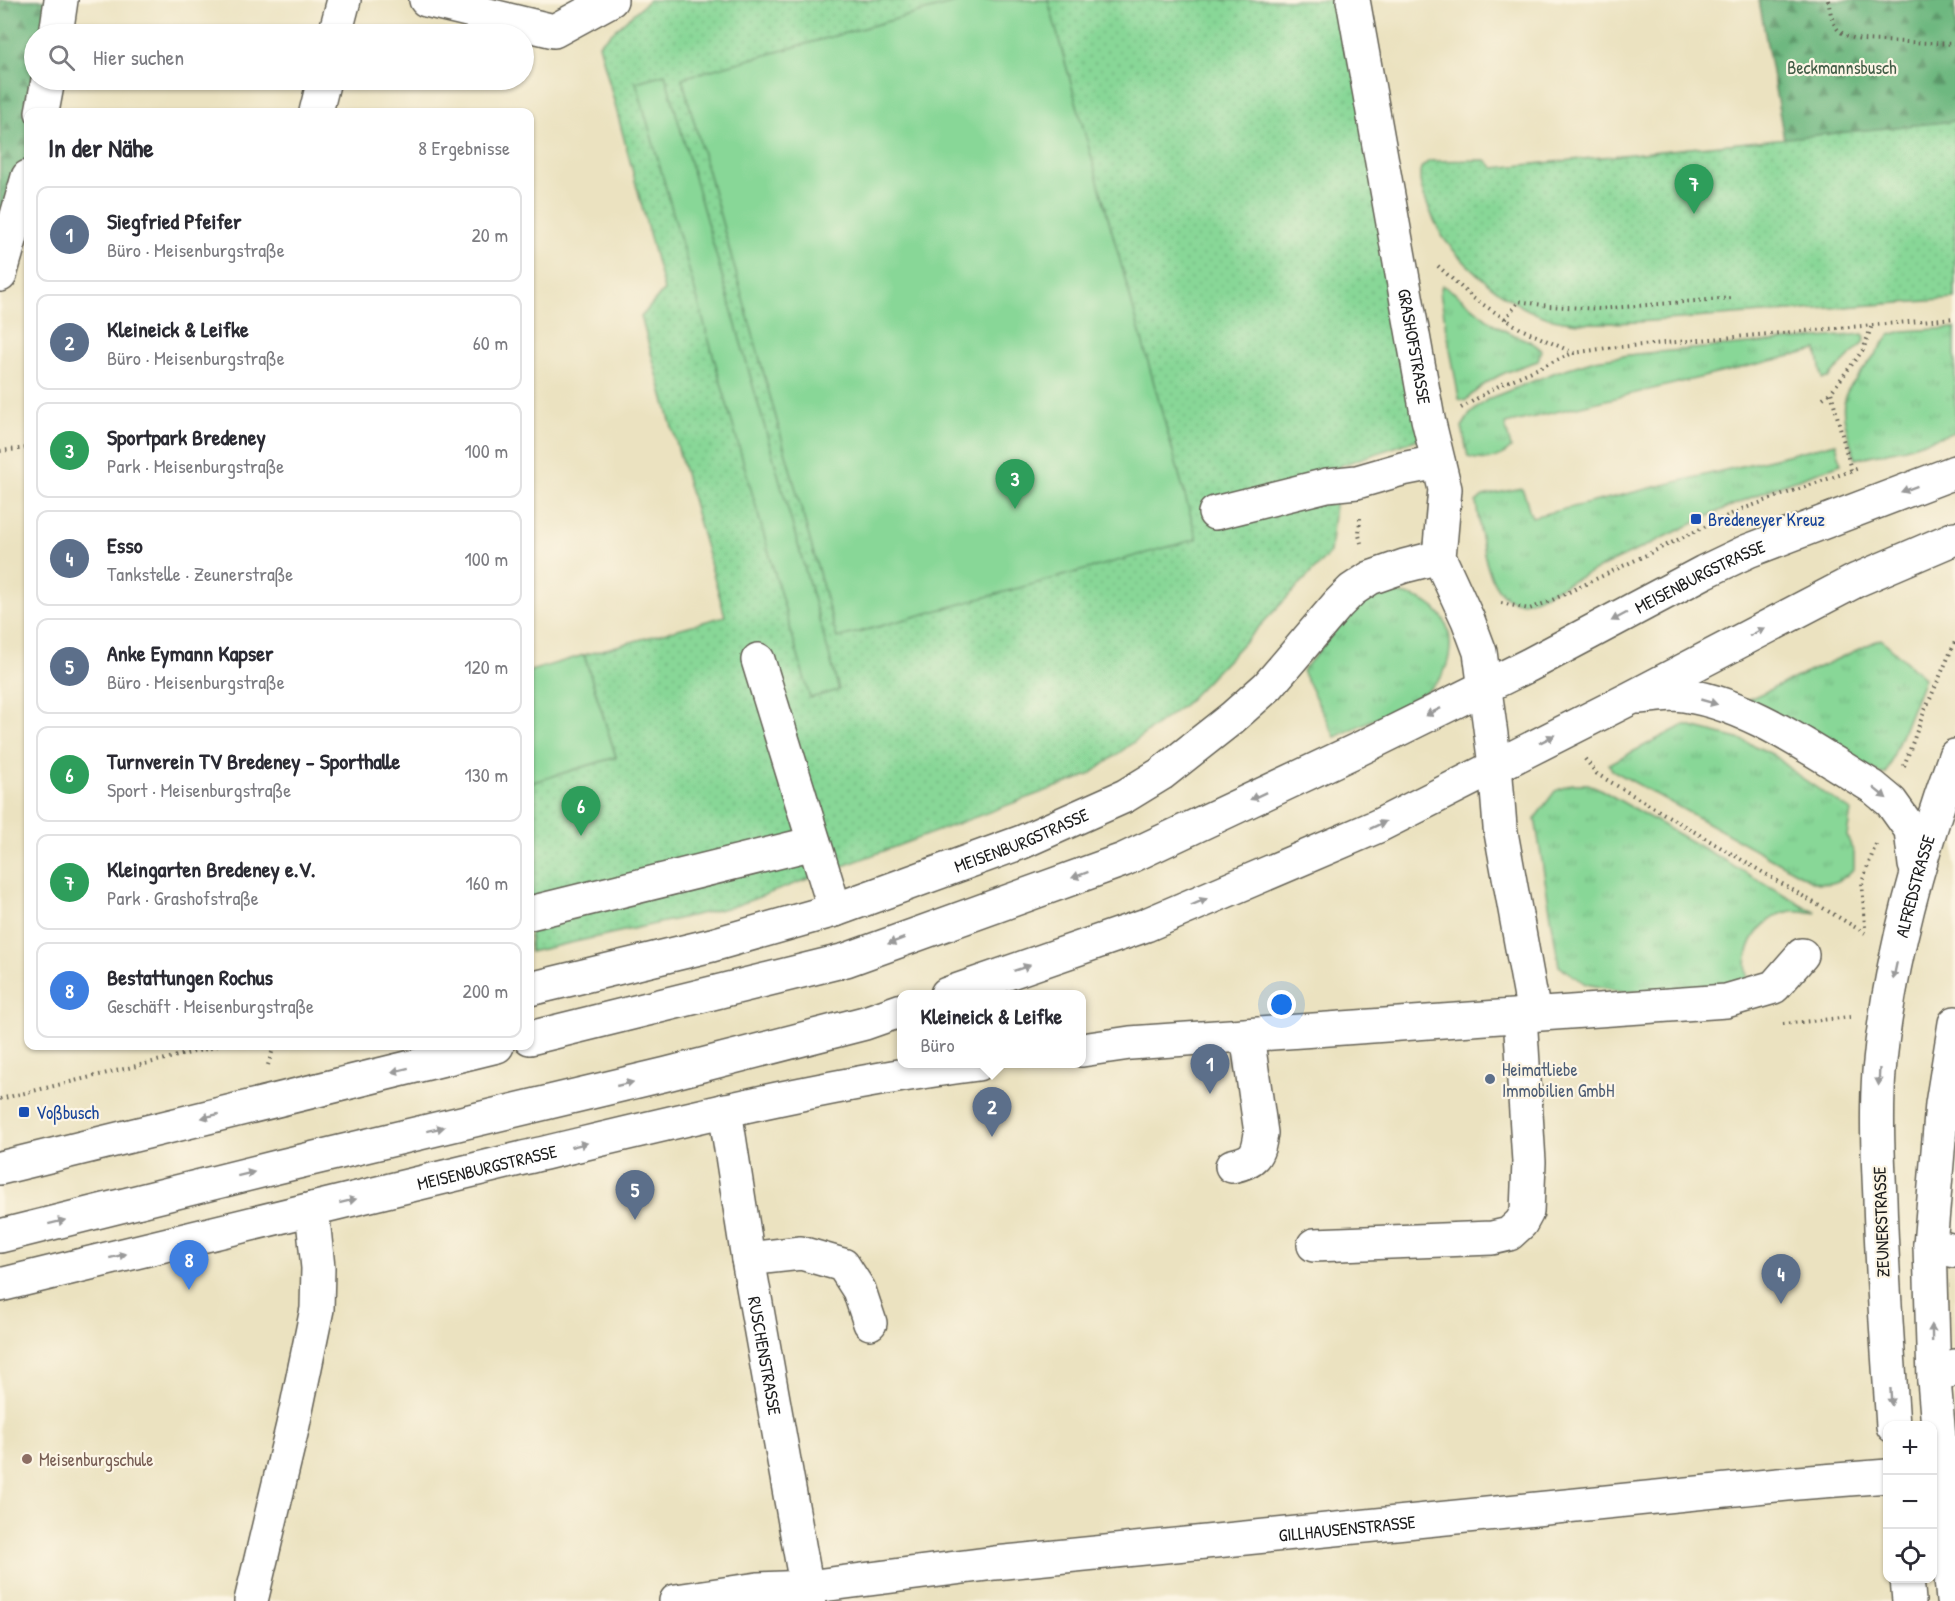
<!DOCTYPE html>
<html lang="de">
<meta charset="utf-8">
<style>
:root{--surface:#fff;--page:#f7f7f7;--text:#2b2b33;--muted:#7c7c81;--line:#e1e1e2;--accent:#b5179e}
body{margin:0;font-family:"Patrick Hand",sans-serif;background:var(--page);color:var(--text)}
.controls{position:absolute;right:18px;bottom:18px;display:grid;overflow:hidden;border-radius:12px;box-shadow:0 2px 4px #0004}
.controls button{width:54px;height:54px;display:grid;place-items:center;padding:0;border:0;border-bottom:2px solid var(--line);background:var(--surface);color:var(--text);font:30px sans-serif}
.you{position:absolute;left:1282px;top:1005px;width:21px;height:21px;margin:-15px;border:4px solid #fff;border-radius:50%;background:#1a73e8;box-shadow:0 0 0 9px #1a73e833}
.badge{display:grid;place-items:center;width:39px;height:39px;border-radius:50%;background:var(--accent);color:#fff;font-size:20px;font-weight:700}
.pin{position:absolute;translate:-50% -50px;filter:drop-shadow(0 2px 3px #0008)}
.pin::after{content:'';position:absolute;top:32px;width:21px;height:18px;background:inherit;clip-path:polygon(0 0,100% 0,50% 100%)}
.popup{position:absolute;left:897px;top:990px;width:189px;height:78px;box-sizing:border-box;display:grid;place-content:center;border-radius:12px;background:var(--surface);filter:drop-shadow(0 2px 4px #0005);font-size:20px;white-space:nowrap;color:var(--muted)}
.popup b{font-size:22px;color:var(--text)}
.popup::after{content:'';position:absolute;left:50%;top:100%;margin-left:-12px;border:12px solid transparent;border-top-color:var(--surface)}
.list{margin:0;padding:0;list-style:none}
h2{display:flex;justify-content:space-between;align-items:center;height:78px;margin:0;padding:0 24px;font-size:26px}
h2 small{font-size:20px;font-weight:400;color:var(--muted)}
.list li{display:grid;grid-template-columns:39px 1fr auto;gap:18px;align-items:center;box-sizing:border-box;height:96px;margin:0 12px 12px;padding:0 12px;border:2px solid var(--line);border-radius:12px}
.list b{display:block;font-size:22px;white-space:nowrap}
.list p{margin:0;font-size:20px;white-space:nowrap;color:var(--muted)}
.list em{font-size:20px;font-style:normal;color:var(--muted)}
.icon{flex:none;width:33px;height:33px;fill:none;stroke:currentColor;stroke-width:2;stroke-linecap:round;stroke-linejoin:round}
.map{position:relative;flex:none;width:1955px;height:1601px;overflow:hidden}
.search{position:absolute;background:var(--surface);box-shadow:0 2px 4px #0004;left:24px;top:24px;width:510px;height:66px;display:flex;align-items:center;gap:15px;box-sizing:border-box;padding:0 21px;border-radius:33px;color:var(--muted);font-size:22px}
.panel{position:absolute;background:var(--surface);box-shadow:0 2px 4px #0004;left:24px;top:108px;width:510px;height:942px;border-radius:12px}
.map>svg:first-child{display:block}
</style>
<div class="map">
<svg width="1955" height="1601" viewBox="0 0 1955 1601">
<defs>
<pattern id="grass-tufts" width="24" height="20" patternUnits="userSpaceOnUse" patternTransform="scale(1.5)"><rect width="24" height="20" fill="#88d797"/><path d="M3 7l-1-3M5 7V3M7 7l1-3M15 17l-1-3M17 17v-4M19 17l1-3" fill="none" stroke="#75b882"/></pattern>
<pattern id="forest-firs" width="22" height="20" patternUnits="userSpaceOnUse" patternTransform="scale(1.5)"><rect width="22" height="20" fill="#6eb880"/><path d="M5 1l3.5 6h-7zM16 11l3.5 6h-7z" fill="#5a9568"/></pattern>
<pattern id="park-dots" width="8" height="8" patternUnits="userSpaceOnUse" patternTransform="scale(1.5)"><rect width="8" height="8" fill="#88d797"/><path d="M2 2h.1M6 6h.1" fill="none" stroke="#75b882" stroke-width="1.8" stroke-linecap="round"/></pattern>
</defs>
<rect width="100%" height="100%" fill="#fcf5e5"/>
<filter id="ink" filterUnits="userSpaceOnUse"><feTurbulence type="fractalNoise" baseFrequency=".0167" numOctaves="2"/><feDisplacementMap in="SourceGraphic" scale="12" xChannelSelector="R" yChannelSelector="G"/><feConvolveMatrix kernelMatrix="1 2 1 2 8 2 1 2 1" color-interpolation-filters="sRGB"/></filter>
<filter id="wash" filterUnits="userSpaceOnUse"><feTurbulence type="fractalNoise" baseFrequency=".008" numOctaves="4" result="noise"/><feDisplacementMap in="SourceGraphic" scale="24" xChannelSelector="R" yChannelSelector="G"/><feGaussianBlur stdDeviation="1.35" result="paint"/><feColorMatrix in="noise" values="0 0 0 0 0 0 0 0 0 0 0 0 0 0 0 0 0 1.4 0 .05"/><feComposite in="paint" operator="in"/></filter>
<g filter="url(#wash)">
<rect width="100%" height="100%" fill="#ebe2c0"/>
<!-- grass -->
<path fill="url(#grass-tufts)" stroke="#527a5a" stroke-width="1.5" d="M1442,285C1463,296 1479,315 1500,328C1514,337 1529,337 1541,350L1538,361C1507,371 1489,377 1465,401L1459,399L1440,293Z
M1955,328V432L1905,448L1855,459C1850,438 1835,406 1850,387L1890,335L1903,331Z
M1863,334L1865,337L1863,343L1828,378L1822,379L1817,350L1505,424L1511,448C1498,460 1485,462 1468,457L1462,427L1470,414L1488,399L1556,372L1595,360L1636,354Z
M1836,443L1841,464L1778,486L1717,512L1537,598C1532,599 1524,603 1519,602C1483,598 1481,530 1476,502L1483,496L1521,488C1527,495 1527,508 1532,517Z
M1396,593C1418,596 1438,604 1447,626C1453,643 1450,664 1440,679C1426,698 1358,726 1335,737L1302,671C1317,655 1351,607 1368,598C1377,594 1387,593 1396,593Z
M1881,639L1924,678L1886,774H1880L1747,700Z
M1684,725L1742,740L1774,755L1799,776L1851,811L1847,836L1854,853V868C1843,881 1829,888 1812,881L1612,770L1609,764Z
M1572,784H1588L1598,788L1816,913C1808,912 1799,910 1792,911C1769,914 1751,934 1747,956C1745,965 1747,976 1748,985L1626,992L1586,984L1559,966L1535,818L1555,791Z"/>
<!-- forest -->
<path fill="url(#forest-firs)" stroke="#456a4e" stroke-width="1.5" d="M0,0H57L51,34H34V80L28,112V158L7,256L0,274Z
M1759,0H1955V121L1784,139Z"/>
<!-- park -->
<path fill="url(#park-dots)" stroke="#527a5a" stroke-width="1.5" d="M649,0H1344L1430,435L1339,466L1330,553L1185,704L1089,775L735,906L530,952V783L616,757L584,655L725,616L641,317L664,290L599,44Z
M1955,121V299L1637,322C1607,323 1575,326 1546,317C1511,307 1467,268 1445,240C1438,231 1423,196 1421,186C1419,179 1420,174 1421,168L1429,161L1486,160L1494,168Z"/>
<!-- pitch -->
<path fill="#88d797" stroke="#527a5a" stroke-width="1.5" d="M965,0H1048L1197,539L837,638L682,78Z
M665,74L839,690L810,698L636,82Z
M584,655L616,757L530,783V671Z"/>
</g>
<g filter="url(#ink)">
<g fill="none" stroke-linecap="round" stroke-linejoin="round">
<defs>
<g id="minor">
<path d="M426,0L554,31L611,0"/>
<path id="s1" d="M1353,0L1428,419L1445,489L1439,557L1468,620L1480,652L1495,765L1500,827L1534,1014"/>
<path d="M56,34L61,0"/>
<path d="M335,34L344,0"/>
<path d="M42,112L48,80"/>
<path d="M316,112L324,80"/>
<path d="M0,275L28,177"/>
<path d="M1215,513L1327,485L1357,482L1402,469L1438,462"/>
<path d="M758,660L835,910"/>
<path d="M530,913L814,843"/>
<path id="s2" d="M530,989L712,945L835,910L1022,842L1125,796L1161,774L1232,718L1268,686L1338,604L1352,590L1370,578L1404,566L1439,557"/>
<path d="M1082,1050L1130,1043L1726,1001L1774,987L1802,955"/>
<path id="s3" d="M725,1110L748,1259L809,1601"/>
<path d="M1232,1166C1254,1161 1258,1156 1261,1133L1247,1035"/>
<path d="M1314,1245L1492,1238L1509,1234L1521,1223L1527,1212L1529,1162L1520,1015"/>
<path d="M1930,1245L1955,1251"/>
<path d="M748,1259L801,1253L843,1265L859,1290L870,1323"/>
<path id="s4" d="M0,1285C173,1242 346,1201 519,1159C671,1123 823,1084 978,1064"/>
<path d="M1934,1380L1955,1366"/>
<path d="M251,1601L293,1425L317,1309L318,1268L312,1209"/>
<path id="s5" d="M676,1601L758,1589L807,1587L995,1563L1797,1483L1888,1476"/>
</g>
<g id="major">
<path d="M1639,697C1651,696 1664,694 1675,694C1745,700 1815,752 1873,787L1891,802L1911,830L1915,865"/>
<path d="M947,994L1146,925L1378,826L1631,698L1857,580L1955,538"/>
<path id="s6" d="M530,1038L846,960L1123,860L1357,750L1529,665L1704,572L1748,551L1955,472"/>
<path d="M0,1168L497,1046"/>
<path d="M0,1236L277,1167L667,1074L865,1023L902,1010"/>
<path id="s7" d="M1893,1426C1888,1350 1882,1275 1880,1199C1878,1157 1876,1114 1879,1072C1888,966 1919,856 1955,756"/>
<path d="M1907,1578L1909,1601"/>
<path d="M1953,1601L1934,1380L1930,1245L1942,1104L1955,1023"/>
</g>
</defs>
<!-- minor casing -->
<use href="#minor" stroke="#646155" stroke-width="36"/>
<!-- major casing -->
<use href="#major" stroke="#646155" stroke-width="36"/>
<!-- path -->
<path stroke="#646155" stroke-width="4" stroke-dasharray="1.5 4.5" stroke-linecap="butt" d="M1828,0C1833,26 1834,34 1861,40L1955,44
M1438,266L1473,298L1521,329L1574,353L1607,348L1955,318
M1505,319L1519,301L1549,306L1600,309L1731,298
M1823,398L1831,392
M1461,408L1500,385L1573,353
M0,451L28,448
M1851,470L1831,392L1863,350L1872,325
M1360,518L1359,535L1361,543
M1501,603L1529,609L1548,602L1742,509L1859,468
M1585,759L1597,774L1865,933
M1904,766L1922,717L1955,642
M1865,927L1862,882L1876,844
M1783,1024L1850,1017
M268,1065L274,1046
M0,1099L219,1046"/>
<!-- minor -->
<use href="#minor" stroke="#fff" stroke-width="33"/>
<!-- major -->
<use href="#major" stroke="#fff" stroke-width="33"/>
</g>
<!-- one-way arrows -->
<defs><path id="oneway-solid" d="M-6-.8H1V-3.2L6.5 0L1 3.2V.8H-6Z" transform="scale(1.5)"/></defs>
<g fill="#999">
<use href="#oneway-solid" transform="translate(1909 489) rotate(160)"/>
<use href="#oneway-solid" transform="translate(1619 617) rotate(152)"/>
<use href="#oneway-solid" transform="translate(1757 632) rotate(-28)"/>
<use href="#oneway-solid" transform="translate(1709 702) rotate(16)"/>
<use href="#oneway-solid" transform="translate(1433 712) rotate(154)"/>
<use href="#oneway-solid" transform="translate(1547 739) rotate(-27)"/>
<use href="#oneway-solid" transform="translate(1880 793) rotate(39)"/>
<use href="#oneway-solid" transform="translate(1258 796) rotate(155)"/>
<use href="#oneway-solid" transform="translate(1378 825) rotate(-25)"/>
<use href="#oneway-solid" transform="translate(1080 875) rotate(160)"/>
<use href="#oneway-solid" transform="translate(1199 902) rotate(-23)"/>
<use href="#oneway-solid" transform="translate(896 941) rotate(160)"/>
<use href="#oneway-solid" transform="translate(1022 968) rotate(-19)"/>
<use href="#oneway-solid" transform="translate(1895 971) rotate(102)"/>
<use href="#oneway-solid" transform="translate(400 1070) rotate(166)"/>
<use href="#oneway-solid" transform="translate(1879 1077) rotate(93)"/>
<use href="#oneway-solid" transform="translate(625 1084) rotate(-13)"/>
<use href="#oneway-solid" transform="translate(210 1116) rotate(167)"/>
<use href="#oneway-solid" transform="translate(436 1129) rotate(-13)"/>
<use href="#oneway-solid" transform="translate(579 1145) rotate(-14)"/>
<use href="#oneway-solid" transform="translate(246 1174) rotate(-14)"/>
<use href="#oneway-solid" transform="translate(348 1201) rotate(-14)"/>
<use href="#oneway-solid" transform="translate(57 1222) rotate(-14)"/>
<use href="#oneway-solid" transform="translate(118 1256) rotate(-14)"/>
<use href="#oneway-solid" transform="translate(1932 1333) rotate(-91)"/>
<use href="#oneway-solid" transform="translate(1891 1397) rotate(86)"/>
</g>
</g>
<!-- markers -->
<g fill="#1a4fb4" stroke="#fcf5e5" stroke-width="2">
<rect x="1690" y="513" width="12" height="12" rx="3"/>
<rect x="18" y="1106" width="12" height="12" rx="3"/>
</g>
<circle fill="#5c6f8a" stroke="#fcf5e5" stroke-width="2" cx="1490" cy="1079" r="6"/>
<circle fill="#8d6e63" stroke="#fcf5e5" stroke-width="2" cx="27" cy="1459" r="6"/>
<g text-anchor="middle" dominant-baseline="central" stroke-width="4.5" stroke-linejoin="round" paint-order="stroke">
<!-- park labels -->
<g font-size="18" fill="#425d47" stroke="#fcf5e5">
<text x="1842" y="67">Beckmannsbusch</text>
</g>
<!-- street labels -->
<g font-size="18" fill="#1c1c1c" stroke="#fcf5e5">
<text stroke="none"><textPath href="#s1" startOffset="352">GRASHOFSTRASSE</textPath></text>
<text stroke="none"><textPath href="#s6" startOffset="1263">MEISENBURGSTRASSE</textPath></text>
<text stroke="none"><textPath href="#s2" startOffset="514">MEISENBURGSTRASSE</textPath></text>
<text stroke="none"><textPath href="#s7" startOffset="544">ALFREDSTRASSE</textPath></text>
<text stroke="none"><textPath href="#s4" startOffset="501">MEISENBURGSTRASSE</textPath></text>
<text transform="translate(1881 1222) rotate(-92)">ZEUNERSTRASSE</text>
<text stroke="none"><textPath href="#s3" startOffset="249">RUSCHENSTRASSE</textPath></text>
<text stroke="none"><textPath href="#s5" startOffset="675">GILLHAUSENSTRASSE</textPath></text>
</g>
<!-- transit labels -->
<g font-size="18" fill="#164399" stroke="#fcf5e5" text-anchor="start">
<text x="1708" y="519">Bredeneyer Kreuz</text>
<text x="36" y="1112">Voßbusch</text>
</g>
<!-- service labels -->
<g font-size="18" fill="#4e5e75" stroke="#fcf5e5" text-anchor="start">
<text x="1502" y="1069">Heimatliebe<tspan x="1502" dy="21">Immobilien GmbH</tspan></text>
</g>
<!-- education labels -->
<g font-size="18" fill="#785e54" stroke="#fcf5e5" text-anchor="start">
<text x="39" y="1459">Meisenburgschule</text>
</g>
</g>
</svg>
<div class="controls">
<button>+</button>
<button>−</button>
<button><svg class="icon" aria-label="locate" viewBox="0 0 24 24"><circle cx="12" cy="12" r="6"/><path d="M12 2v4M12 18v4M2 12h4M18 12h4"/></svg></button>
</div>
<div class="you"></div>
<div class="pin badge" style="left:1210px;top:1094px;background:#5c6f8a">1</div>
<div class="pin badge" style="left:992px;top:1137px;background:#5c6f8a">2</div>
<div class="popup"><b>Kleineick &amp; Leifke</b>Büro</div>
<div class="pin badge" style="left:1015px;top:509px;background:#2e9e5b">3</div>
<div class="pin badge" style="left:1781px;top:1304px;background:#5c6f8a">4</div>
<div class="pin badge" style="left:635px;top:1220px;background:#5c6f8a">5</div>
<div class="pin badge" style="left:581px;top:836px;background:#2e9e5b">6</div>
<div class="pin badge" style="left:1694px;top:214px;background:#2e9e5b">7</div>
<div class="pin badge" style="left:189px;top:1290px;background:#3f7fe0">8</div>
<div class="search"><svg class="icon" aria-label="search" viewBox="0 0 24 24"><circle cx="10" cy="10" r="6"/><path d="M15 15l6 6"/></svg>Hier suchen</div>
<section class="panel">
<h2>In der Nähe<small>8 Ergebnisse</small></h2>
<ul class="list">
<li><span class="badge" style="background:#5c6f8a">1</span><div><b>Siegfried Pfeifer</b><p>Büro · Meisenburgstraße</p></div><em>20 m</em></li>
<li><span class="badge" style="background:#5c6f8a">2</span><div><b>Kleineick &amp; Leifke</b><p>Büro · Meisenburgstraße</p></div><em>60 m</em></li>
<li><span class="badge" style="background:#2e9e5b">3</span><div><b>Sportpark Bredeney</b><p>Park · Meisenburgstraße</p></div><em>100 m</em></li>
<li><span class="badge" style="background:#5c6f8a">4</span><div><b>Esso</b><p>Tankstelle · Zeunerstraße</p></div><em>100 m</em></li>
<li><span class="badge" style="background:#5c6f8a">5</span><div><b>Anke Eymann Kapser</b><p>Büro · Meisenburgstraße</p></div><em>120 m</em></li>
<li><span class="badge" style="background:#2e9e5b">6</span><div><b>Turnverein TV Bredeney - Sporthalle</b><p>Sport · Meisenburgstraße</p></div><em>130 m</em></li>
<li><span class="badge" style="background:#2e9e5b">7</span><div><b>Kleingarten Bredeney e.V.</b><p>Park · Grashofstraße</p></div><em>160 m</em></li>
<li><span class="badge" style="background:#3f7fe0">8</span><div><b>Bestattungen Rochus</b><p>Geschäft · Meisenburgstraße</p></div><em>200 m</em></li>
</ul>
</section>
</div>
